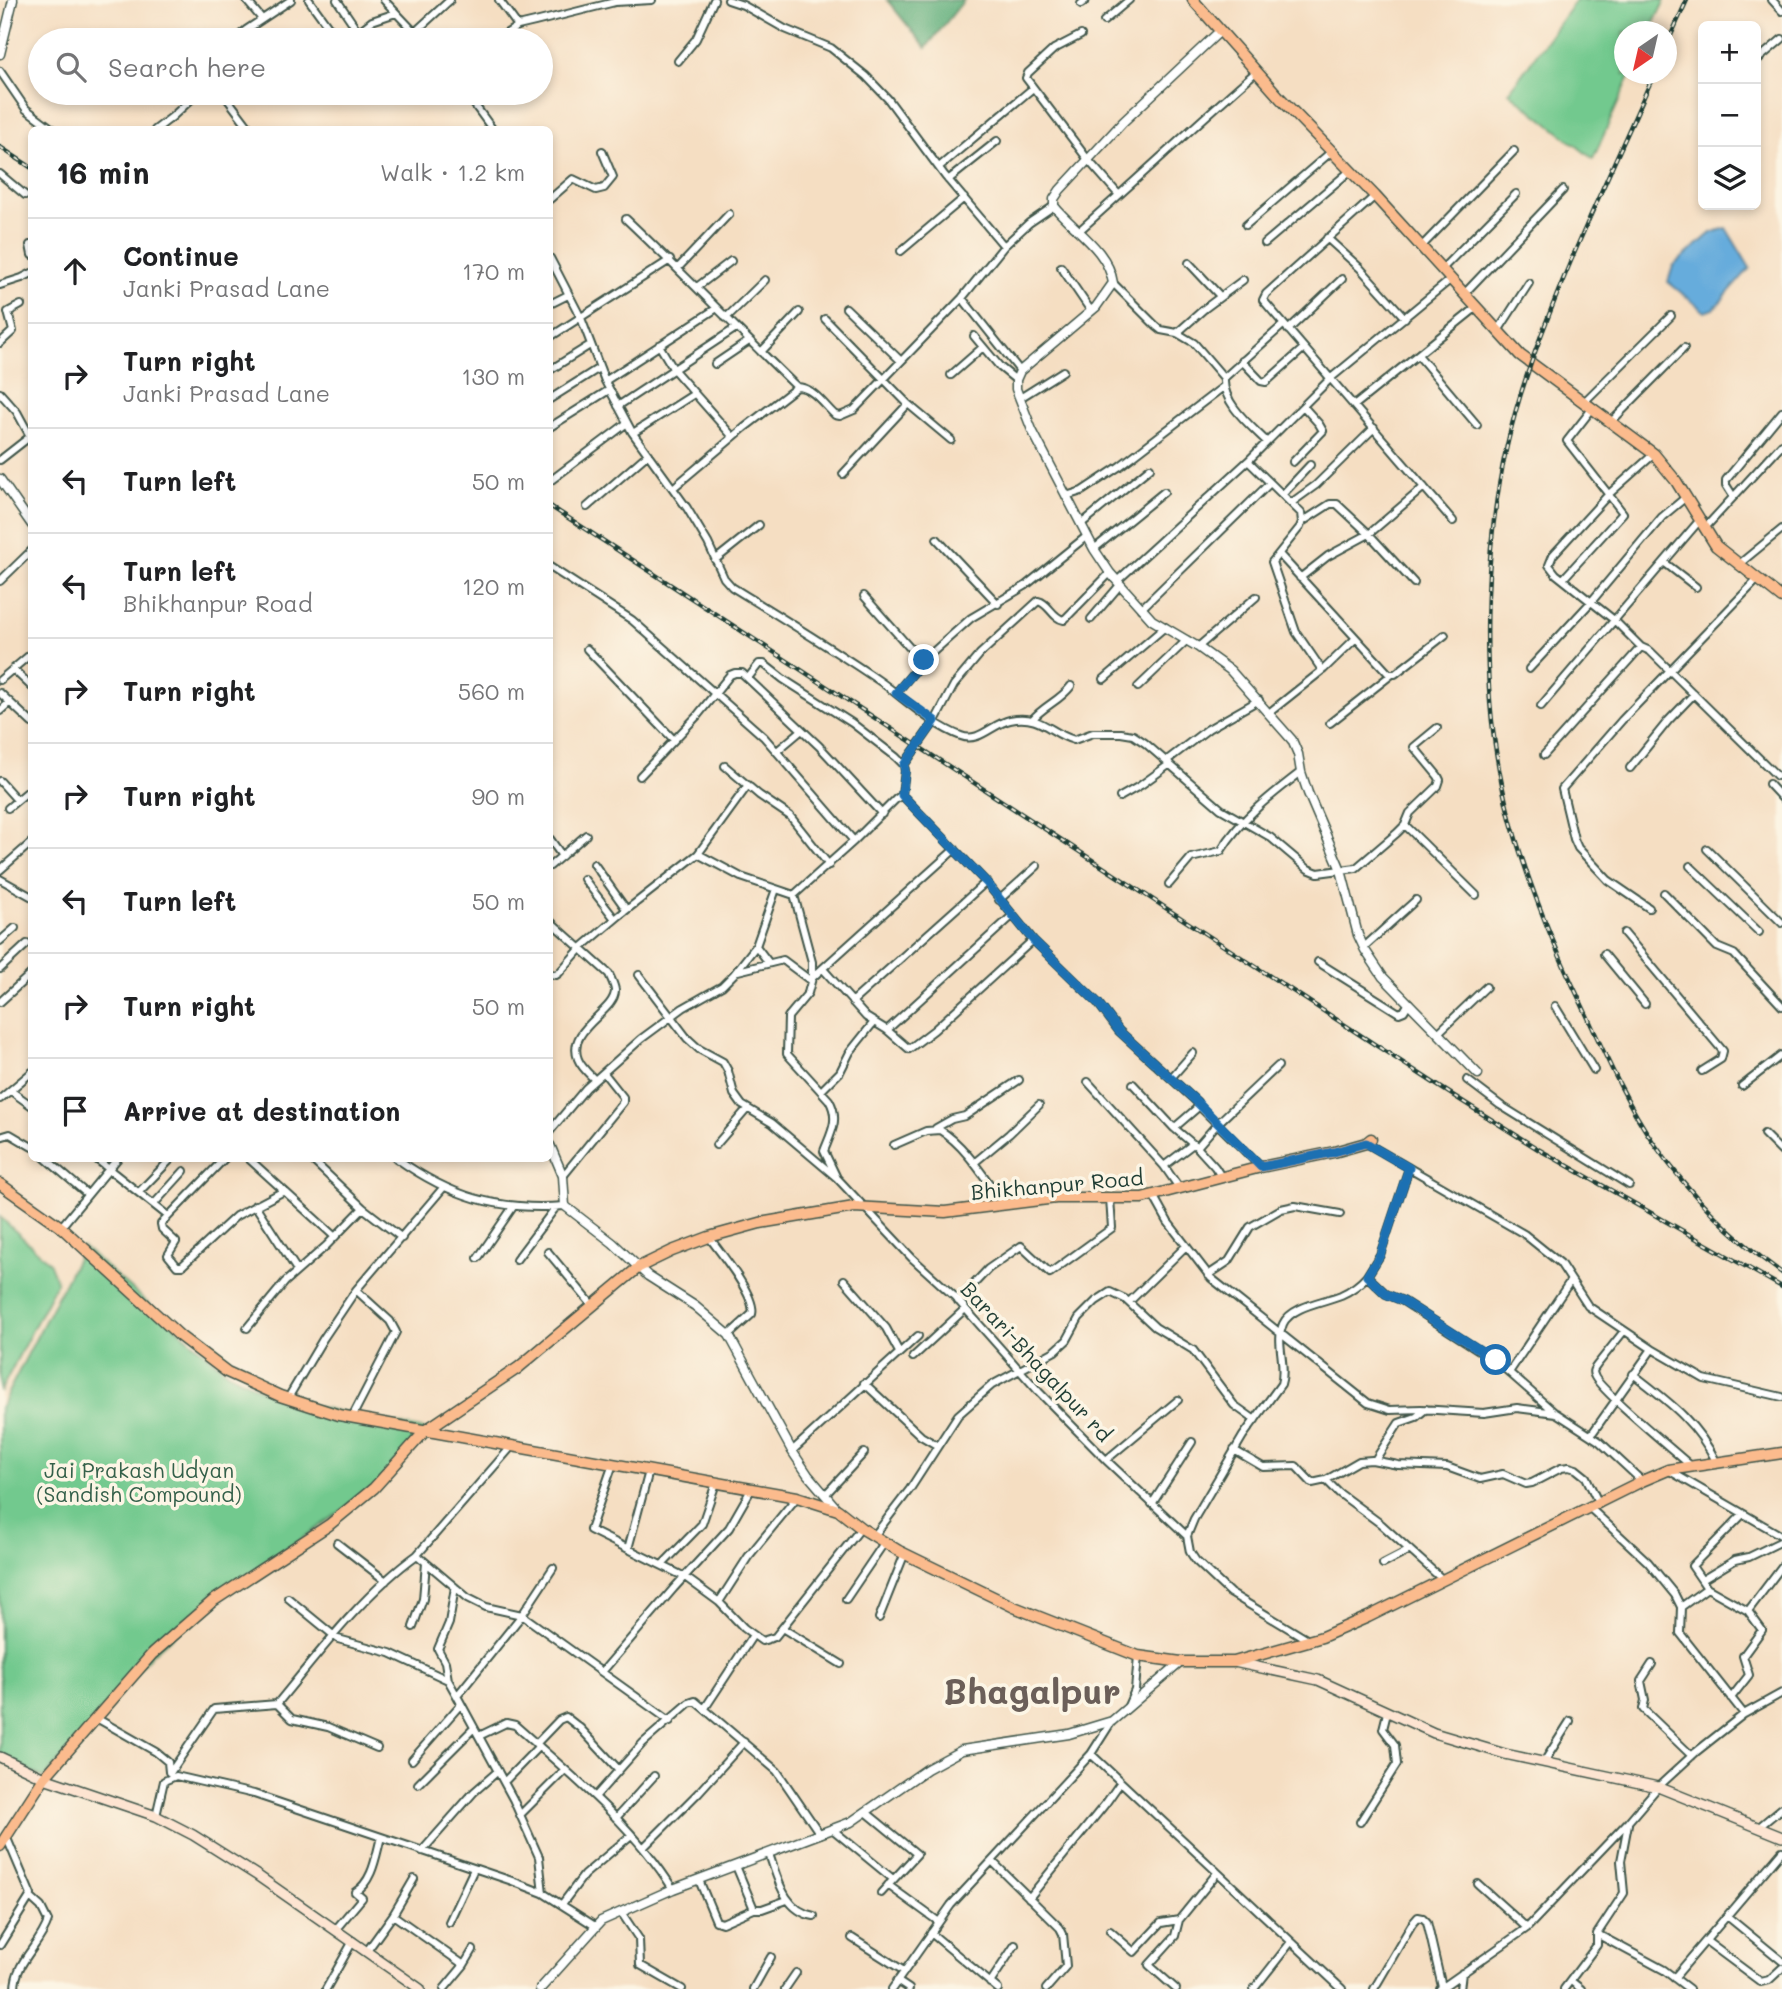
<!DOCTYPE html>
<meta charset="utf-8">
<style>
:root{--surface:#fff;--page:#f6f6f6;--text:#202124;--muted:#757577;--line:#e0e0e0}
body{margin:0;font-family:Mali,sans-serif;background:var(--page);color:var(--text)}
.controls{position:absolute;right:21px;top:21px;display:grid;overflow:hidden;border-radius:10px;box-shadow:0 4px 10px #0003}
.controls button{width:63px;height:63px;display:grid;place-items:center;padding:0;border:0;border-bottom:2px solid var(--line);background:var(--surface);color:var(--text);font:35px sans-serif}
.compass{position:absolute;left:1614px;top:21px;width:63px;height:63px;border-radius:50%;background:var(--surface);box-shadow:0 4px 10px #0003;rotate:214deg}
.stop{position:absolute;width:21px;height:21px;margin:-16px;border:5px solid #1f6fb2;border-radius:50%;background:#fff}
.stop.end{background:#1f6fb2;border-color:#fff;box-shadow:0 2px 7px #0008}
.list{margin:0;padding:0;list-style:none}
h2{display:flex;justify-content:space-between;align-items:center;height:91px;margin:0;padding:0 28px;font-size:30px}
h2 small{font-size:23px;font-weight:400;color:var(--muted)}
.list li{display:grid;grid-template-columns:46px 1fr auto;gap:21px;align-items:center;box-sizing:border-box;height:105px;padding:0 28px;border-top:2px solid var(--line)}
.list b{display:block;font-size:26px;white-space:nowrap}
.list p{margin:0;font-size:23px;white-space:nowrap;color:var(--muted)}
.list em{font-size:23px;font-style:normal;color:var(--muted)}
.icon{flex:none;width:38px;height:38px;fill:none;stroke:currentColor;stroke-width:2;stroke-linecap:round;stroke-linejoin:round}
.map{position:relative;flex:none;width:1782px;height:1989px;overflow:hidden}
.search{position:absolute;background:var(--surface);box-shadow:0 4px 10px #0003;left:28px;top:28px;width:525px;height:77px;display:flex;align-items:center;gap:18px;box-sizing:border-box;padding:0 24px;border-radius:38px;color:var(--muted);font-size:26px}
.panel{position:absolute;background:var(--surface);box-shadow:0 4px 10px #0003;left:28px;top:126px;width:525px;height:1036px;border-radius:10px}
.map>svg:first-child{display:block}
</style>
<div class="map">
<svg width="1782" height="1989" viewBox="0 0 1782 1989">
<rect width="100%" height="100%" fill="#fcf5e5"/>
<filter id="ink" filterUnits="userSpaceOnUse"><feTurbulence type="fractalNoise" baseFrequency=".0143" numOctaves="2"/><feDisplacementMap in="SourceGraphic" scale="14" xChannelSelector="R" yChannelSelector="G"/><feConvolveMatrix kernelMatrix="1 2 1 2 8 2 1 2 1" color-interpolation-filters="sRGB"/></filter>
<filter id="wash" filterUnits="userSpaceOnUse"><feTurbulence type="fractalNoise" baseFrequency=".00686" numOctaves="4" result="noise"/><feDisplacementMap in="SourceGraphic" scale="28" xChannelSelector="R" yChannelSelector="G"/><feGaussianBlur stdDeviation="1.57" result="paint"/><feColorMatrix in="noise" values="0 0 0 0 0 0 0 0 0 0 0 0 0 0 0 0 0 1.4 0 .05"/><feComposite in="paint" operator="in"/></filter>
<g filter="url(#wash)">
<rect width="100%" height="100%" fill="#f5dec2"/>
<!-- green -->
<path fill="#72c98e" stroke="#488361" stroke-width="2" d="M1576,0H1665L1650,31L1624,32V74H1631L1593,159L1509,92Z
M0,1217L49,1262L57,1282L0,1392Z
M83,1247L227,1372L277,1398L426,1430L374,1488L213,1601L152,1654L44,1778L0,1756V1408Z"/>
<!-- forest -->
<path fill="#5dad79" stroke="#3e7556" stroke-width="2" d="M887,0H964L926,48Z"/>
<!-- water -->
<path fill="#66acdc" stroke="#427488" stroke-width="2" d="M1726,228L1750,268L1714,309L1705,312L1668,282L1673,266L1711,233Z"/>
</g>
<g filter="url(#ink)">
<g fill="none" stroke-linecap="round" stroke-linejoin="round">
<defs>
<path id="minor" d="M246,0L262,19
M309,0L338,40
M337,0L364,40
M384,0L422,40
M499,0L518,26
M728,0L743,5L785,29L831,48L866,76L888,99L945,176L1004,246
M1772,0L1782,11
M1081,4L1086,0
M1104,21L1129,0
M358,32L372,21L396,13
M415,32L450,0
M1081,35L1054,49L1028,73L1026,78L1089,161L1119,195
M234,40L246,30L291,0
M496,40L518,26L535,22L615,2L652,0
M678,61L696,39L714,0
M1756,61L1782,39
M0,71L26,109L54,130
M223,93L251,130
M466,93L493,130
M155,130L172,117L198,93
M939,167L1033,88
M0,174L25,195
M948,180L997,141
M1375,196L1266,294L1263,300L1453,521
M550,199L573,179L596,190L604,188L613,177L602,151
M626,219C684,274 739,331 797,387
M1246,225L1331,152
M1080,230C1140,177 1197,123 1257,71
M1327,238L1360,268L1405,318
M1265,243L1350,171
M30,245L32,255
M1421,247L1514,151
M901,251L964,198
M550,258L581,318L605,381L632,432L687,508L708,543L724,578L732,587C782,618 833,649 881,682C906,700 932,725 961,736C979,743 992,724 1010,720C1042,714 1049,733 1074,740L1093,733H1121L1133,735L1145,743L1221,809L1270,837L1308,869L1318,873L1356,868L1397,833L1405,825L1410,813L1438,786L1440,780L1438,776L1414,747L1437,728
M1189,263L1220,296
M1061,267L1091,311
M678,268L729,214
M1441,270L1516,194
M1113,283L1156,326L1161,330L1177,333L1194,343L1224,378C1222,403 1250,425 1266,441
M0,285L22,278L32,273
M697,287L731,261
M1464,294L1563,190
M962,298L1020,371
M550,304L568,295
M846,308L901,361
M726,318L765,280
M825,319L908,404L951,440
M1288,330L1342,279
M1498,331L1529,283
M1177,333L1204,309L1243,280
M974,336L1000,367L1016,380
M550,337L670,260
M0,343L13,331L8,312L21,305
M659,345L674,370L733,437
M761,352L799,312
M1418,355L1477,425
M1242,361L1261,381L1266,382L1304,348
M715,364L749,341
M550,370L590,345
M951,375L983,347
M1224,378L1283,325
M605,381L717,308
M0,393L17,412L30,436
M1020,398L1063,371
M550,399L599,368
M1583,403L1671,316
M1355,405L1477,307
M618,406L736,328
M1612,421L1684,348
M550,427L609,390
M633,433L694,394
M0,460L32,435
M1248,461L1301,513L1302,522L1300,527L1272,562L1296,632L1322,670
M1293,462L1323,431L1319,424L1303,406
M843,474L908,404
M550,481L627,423
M673,488L744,428L797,387C813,387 824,405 835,415L840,416L854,410L962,298L1004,246L1029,223L1054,206
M1283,494L1310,465
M1066,496L1082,491L1120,466L1223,387
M1733,496L1726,485V480L1782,412
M1291,503L1316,485L1374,428
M587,507L648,454
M1302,522L1330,504H1337L1369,534L1414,583
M1081,524L1150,468
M1704,529L1782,444
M937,539L998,604
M1094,549L1164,492
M1279,554L1389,674H1395L1445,635
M715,560L759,525
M1665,563L1696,587
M1738,565L1782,529
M550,567L632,620L764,737L854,841
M1300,578L1328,556L1369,534L1424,487
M1563,579L1623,513L1567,441L1592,409
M0,581L32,550
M1117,581L1248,461L1331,378L1450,280
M864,596L916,655L924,660L971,618L1025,586L1087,536
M1141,609L1270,483
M1091,619L1120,585
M1198,647L1256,597
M1641,647L1614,620L1556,574L1549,565L1553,555L1609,494L1654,454
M587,649L674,740
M13,669L32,687
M1529,669L1591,602L1662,517L1686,497
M748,678L759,664H764L783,679L852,723L896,757L904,765L905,771L902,795
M1104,679L1165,627
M0,680L32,653
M1138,687L1187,640
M0,693L32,723
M896,693L924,660
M1541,706L1699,521
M0,711L10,702
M1270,712L1324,669L1355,639
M1032,720C1043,706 1060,701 1071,686
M1330,723L1391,675
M777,751L802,730
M1544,755L1641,647L1650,651L1777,776
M1166,761L1208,729L1259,700
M904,765L935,721L954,685L980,654L1038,601C1049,603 1052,618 1064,620L1110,573
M725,766L759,795L790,816L829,865
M1630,768L1668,721L1694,694
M640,776L697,716L730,675L735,673H742L819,746L882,814
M0,781L17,800
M1769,784L1782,798
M1120,797L1141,785L1170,764
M8,808L32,788
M1405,825L1476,895
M550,839L562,856
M1707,849L1782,923
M698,854L741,877L794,895
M594,864L626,909
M550,866L586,835
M1690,866L1759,932
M0,870L32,842
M0,879L32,897
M584,879L615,919
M1169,884L1191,858L1221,851C1241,818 1271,795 1301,772
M1664,893L1717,947L1734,954L1782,1006
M999,900L1037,866
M1649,908L1608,880L1578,848L1574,839L1562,789L1622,720L1758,579
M550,921L609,974C611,979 614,984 615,990C616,1012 566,1028 578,1059C581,1067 589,1074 595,1080
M1624,933L1723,1051L1721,1059L1702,1071
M0,941L15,928
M1364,947L1416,900
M1604,954L1645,1004
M1318,962L1399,1013L1404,1011L1409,1003
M769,963L756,946L776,889
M0,969L27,944
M823,969L866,1017L887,1030L909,1049L934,1030L1033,940
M738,971L783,960L811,981
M550,974L556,975L559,973L581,948L620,915L698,854L748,785
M639,975L687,1038L699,1049L723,1062L728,1071L734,1094L742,1105L772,1123L837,1178L912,1258L955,1297L1039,1392L1106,1460L1187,1536
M812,978L955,849
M0,1002L32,973
M852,1002L986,882
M1555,1006L1594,1070
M887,1030L1012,916
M1439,1032L1486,987
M1171,1078L1193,1053
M1467,1080L1500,1105L1629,1185
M1088,1082L1164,1166
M1133,1084L1174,1128
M1742,1086L1782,1055
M11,1091L32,1106
M821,1091L840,1072L850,1052L874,1022
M0,1099L32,1072
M1198,1105L1261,1167
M936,1128L952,1119L965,1116L1019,1080
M550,1131L586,1088L641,1039L683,1008L722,986L734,974L756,946
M1764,1134L1782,1152
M0,1137L10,1134L32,1147
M1366,1143L1524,1234L1560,1263L1588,1306L1652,1349L1704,1379L1782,1397
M716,1145L747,1109
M894,1145L926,1131L940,1130C967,1147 985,1179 1004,1204
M1195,1145L1215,1167L1222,1178
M1197,1147L1218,1123L1278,1066
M45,1158L87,1194
M95,1158L168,1216
M225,1158L161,1224L162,1229L176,1242L168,1255L177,1266H182L236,1216L284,1191
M248,1158L335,1237
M310,1158L363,1208L402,1238
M396,1158C451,1197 497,1211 565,1206
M974,1163L1009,1134L1039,1105
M1409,1168L1380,1255L1367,1276L1386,1294L1403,1301L1496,1361L1554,1412
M563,1176L623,1102V1097L604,1073
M837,1178L824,1151C831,1133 840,1119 829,1100L787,1054L788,1017L808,993L812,978V962L794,895L854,841L896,799L902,795L986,882L1033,940L1098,1003L1119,1031L1197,1102L1198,1105L1196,1109L1174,1128L1193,1144L1164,1166L1180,1189
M139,1192L170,1160
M1153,1195L1168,1222L1211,1278L1368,1403L1390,1410L1421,1409L1484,1413L1517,1408L1556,1413L1599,1441L1642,1481
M154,1204L184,1171
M255,1205L297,1270
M61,1227L118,1158
M709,1237C720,1252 757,1297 752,1314L729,1335
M548,1252L593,1306
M478,1258L513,1207
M516,1260L556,1207
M1208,1275L1229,1261L1250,1227L1281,1209L1295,1206L1340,1214
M844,1280L886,1328L899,1352
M958,1301L988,1269L1021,1246L1050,1273L1112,1228L1110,1198
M1129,1302L1186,1246
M247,1328L285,1282L326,1246L363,1208
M1624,1331L1597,1365C1594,1369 1592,1371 1594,1375C1597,1388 1677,1453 1692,1467
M913,1357L965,1309
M1510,1371L1571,1280
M1633,1374C1669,1402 1696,1421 1717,1463
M864,1383L921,1436L938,1446
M288,1398L323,1339L356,1290L443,1188
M352,1417L396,1332L390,1321L356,1290
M1591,1435L1652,1349
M1234,1450L1263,1467L1296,1466L1312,1483L1326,1480L1359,1461L1372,1460L1398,1465L1447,1467L1480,1479L1503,1474L1526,1484L1532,1483L1561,1468L1569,1467L1576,1469L1586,1477L1599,1504
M792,1451L918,1336
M1106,1460L1178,1400
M1375,1460L1399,1423L1416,1417L1426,1409
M613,1464L590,1530L685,1577L719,1602L744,1628L762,1641L775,1637L861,1528
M1668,1470L1782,1536
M1326,1480L1339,1493L1381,1524L1443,1580
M825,1495L864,1453
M1152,1504L1192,1442
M1590,1508L1648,1562L1675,1595L1681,1607L1680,1633L1744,1714
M874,1536L910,1489L958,1415L992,1385L1055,1351L1067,1340L1079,1318L1096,1301L1110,1292L1125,1299L1155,1327L1193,1350L1234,1405L1255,1420
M337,1543L386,1581
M628,1549L649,1471
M417,1555L468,1598L486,1607L522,1615L670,1721
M1383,1564L1410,1550
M662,1565L702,1524L716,1483
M1702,1580L1735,1560L1749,1557L1782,1541
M455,1587L449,1623L438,1649L445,1662L448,1680L457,1696
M1707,1588L1692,1566L1743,1514
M288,1598L338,1639L390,1653L448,1680
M846,1599L884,1543
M719,1602L748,1557L797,1497
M1681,1607L1707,1588L1748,1611L1762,1630L1743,1656L1749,1675L1731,1698
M1748,1611L1782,1566
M879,1618L905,1553
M413,1627L423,1599L426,1563
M782,1628L841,1664
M1308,1640L1230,1593L1196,1561L1190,1552L1187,1536L1194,1519L1243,1436L1281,1384C1287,1365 1275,1342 1283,1324C1291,1306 1324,1302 1341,1295C1350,1291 1360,1284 1367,1276
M1652,1664L1641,1681L1645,1700L1643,1709L1692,1756
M602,1672L674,1588L729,1528L752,1488
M277,1704L292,1719L328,1727L377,1748
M1128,1706L1135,1690L1138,1656
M705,1708L753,1635
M98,1719L156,1752L168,1762L169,1772
M479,1736L506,1723L515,1725C570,1774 634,1826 673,1889
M536,1744L559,1720L566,1717L580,1728L619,1770
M1091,1754L1342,1989
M412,1760L461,1704
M1544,1762L1570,1721
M170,1773L214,1709L277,1704C319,1653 363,1594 417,1555L512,1446
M504,1782L539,1746
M418,1784L474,1728
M595,1797L643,1743L689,1703L695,1701L777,1771L820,1834
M866,1812L917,1854L881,1893
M520,1815L565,1770
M156,1816L164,1781L176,1776L254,1794L512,1881L543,1893L595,1926
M616,1818L654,1776
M1360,1822L1397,1764L1395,1745L1383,1729L1387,1713
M1759,1827L1782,1808
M832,1829L893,1879
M644,1847L698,1793L744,1742
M422,1851L474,1792L498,1771
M769,1854C778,1879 784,1911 814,1916
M992,1861L1060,1928L1063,1934L1066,1966L1046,1989
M736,1866L754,1909H762L787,1900
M699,1880L716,1921L722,1923L754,1909
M1478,1884L1527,1928
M888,1885L939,1922
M543,1893L539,1857L513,1799L457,1696L522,1615L553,1568
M1029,1898L1106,1803L1120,1783
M562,1904L584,1875L630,1836
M621,1912L639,1939L640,1965L682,1989
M393,1915L464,1965
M1727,1916L1782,1961
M449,1922L474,1869
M336,1929L362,1898L355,1892C373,1882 376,1855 381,1837
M1110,1931L1134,1952L1161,1923L1179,1920
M931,1933L998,1989
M1597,1934L1664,1970L1689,1989
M852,1938L904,1971
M1706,1941L1761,1982L1769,1980L1782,1968
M0,1945L31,1895L6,1836
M367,1951L393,1915L414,1879
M1674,1978L1782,1851
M897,1981L909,1989
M1571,1981L1581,1989
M990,1983L1015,1945
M15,1989C15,1961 40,1946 48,1921L41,1907L30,1897
M326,1989L353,1941
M444,1989L464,1965L473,1950
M753,1989L771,1957
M785,1989L796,1973
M892,1989L951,1905L1091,1754L1112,1721
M1176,1989L1149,1965L1175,1936L1179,1920L1217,1873
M1254,1989L1291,1942
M1374,1989L1412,1924L1418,1917L1423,1918L1427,1922L1442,1987
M1440,1989L1527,1928L1628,1822L1658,1787L1696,1752L1744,1714L1782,1693
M1460,1989L1462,1973
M1564,1989L1597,1945V1934L1624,1893L1621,1861L1628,1824"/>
<path id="tertiary" d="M1220,31L1123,122L1060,190L1054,199V206C1073,230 1108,249 1113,283L1096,307L1020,371L1016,380V389L1032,430L1094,549L1110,573L1152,620L1198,647L1230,670L1292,740L1298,754L1301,772L1308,793L1341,870L1358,935L1365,950L1383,977L1478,1074
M0,54L13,0
M0,479L32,525
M550,1145L563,1176L565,1206L613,1243L648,1276L695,1306L729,1335L792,1451L808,1475L838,1510
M540,1989L601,1921L673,1889L851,1822L927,1769L962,1750L1069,1734L1112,1721L1181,1662"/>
<path id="secondary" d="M1234,1662L1318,1680L1434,1733L1505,1754L1658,1787L1782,1837
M0,1757L44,1778L156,1816L193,1835L258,1876L420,1989"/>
<path id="primary" d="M1193,0L1280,98L1375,196L1520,355L1654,454L1676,481L1716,546L1782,598
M0,1184L61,1227L181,1337L227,1372L280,1396L339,1415L797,1497L838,1510L861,1528L899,1551L1014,1607L1138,1656L1181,1662H1234L1322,1637L1368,1617L1642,1481L1668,1470L1782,1453
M0,1846L44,1778L152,1654L213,1601L329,1525L374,1488L426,1430L518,1368L639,1267L672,1251L709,1237L760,1223L854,1207L945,1212L1056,1198H1142L1261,1167L1334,1152L1366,1143L1371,1139"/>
</defs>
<!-- minor casing -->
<use href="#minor" stroke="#3f5549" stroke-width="10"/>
<!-- tertiary casing -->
<use href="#tertiary" stroke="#3f5549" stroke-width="11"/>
<!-- secondary casing -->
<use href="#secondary" stroke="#3f5549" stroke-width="12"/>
<!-- primary casing -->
<use href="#primary" stroke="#3f5549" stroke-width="13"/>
<!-- minor -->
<use href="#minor" stroke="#fff" stroke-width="6"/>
<!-- tertiary -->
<use href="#tertiary" stroke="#fff" stroke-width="8"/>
<!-- secondary -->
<use href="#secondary" stroke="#fde4d1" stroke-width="9"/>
<!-- primary -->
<use href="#primary" stroke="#fbbb8d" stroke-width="10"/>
<defs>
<path id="rail" d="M1666,46L1687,0
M1654,74C1610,174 1561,274 1526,378C1481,510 1474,687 1511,822C1529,886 1554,947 1583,1007C1604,1052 1625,1101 1653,1142C1689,1194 1730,1236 1782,1273
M0,147L32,168
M550,506L1443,1089L1538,1149L1782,1287"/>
</defs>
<!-- rail casing -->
<use href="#rail" stroke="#1f3d34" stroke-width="4.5"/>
<!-- rail -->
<use href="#rail" stroke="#fcf5e5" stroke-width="2" stroke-dasharray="5" stroke-linecap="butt"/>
</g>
</g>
<g fill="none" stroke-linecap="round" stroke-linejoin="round" filter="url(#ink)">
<!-- route -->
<path stroke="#1f6fb2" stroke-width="9" d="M924,660L896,693L935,721L904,765L905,771L902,795L986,882L1033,940L1098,1003L1119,1031L1194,1099L1261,1167L1334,1152L1366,1143L1409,1168L1380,1255L1367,1276L1386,1294L1403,1301L1496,1360"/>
</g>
<g text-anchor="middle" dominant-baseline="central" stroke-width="7" stroke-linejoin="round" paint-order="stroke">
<!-- street labels -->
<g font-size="21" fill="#1f3d34" stroke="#fcf5e5">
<text transform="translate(1057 1184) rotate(-5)">Bhikhanpur Road</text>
<text transform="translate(1037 1361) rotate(47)">Barari-Bhagalpur rd</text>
</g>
<!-- park labels -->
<g font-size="21" fill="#34604a" stroke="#fcf5e5">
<text x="139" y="1469">Jai Prakash Udyan<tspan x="139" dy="24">(Sandish Compound)</tspan></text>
</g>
<!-- town labels -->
<g font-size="35" font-weight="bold" fill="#6b5f59" stroke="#fcf5e5">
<text x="1032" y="1690">Bhagalpur</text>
</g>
</g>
</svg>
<div class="controls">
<button>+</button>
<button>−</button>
<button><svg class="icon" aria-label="layers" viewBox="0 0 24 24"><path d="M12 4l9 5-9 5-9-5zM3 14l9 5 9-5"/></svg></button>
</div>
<svg class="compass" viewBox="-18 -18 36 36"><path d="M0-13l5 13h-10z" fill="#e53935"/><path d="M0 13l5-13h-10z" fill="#757577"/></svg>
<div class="stop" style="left:1496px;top:1360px"></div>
<div class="stop end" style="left:924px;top:660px"></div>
<div class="search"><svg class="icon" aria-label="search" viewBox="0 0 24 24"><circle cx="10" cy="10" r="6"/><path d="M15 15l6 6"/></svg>Search here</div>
<section class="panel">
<h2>16 min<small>Walk · 1.2 km</small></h2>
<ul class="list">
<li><svg class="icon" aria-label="ahead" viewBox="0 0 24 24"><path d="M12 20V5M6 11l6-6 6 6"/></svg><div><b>Continue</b><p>Janki Prasad Lane</p></div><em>170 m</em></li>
<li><svg class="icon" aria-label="right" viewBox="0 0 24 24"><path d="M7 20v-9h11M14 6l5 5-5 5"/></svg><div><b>Turn right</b><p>Janki Prasad Lane</p></div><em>130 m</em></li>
<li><svg class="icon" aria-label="left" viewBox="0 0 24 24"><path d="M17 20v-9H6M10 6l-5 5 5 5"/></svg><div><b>Turn left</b></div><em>50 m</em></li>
<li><svg class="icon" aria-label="left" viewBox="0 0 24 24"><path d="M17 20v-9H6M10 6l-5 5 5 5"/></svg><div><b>Turn left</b><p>Bhikhanpur Road</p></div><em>120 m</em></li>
<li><svg class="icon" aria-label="right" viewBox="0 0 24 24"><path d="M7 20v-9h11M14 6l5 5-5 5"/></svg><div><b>Turn right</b></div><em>560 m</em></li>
<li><svg class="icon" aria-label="right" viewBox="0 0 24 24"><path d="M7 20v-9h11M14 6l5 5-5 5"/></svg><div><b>Turn right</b></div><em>90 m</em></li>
<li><svg class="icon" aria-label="left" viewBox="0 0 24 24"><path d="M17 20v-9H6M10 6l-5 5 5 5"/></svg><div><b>Turn left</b></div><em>50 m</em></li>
<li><svg class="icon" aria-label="right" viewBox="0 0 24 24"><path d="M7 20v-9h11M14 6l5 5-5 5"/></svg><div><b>Turn right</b></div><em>50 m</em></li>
<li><svg class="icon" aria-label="arrive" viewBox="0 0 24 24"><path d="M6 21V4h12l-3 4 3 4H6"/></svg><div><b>Arrive at destination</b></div></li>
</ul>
</section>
</div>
